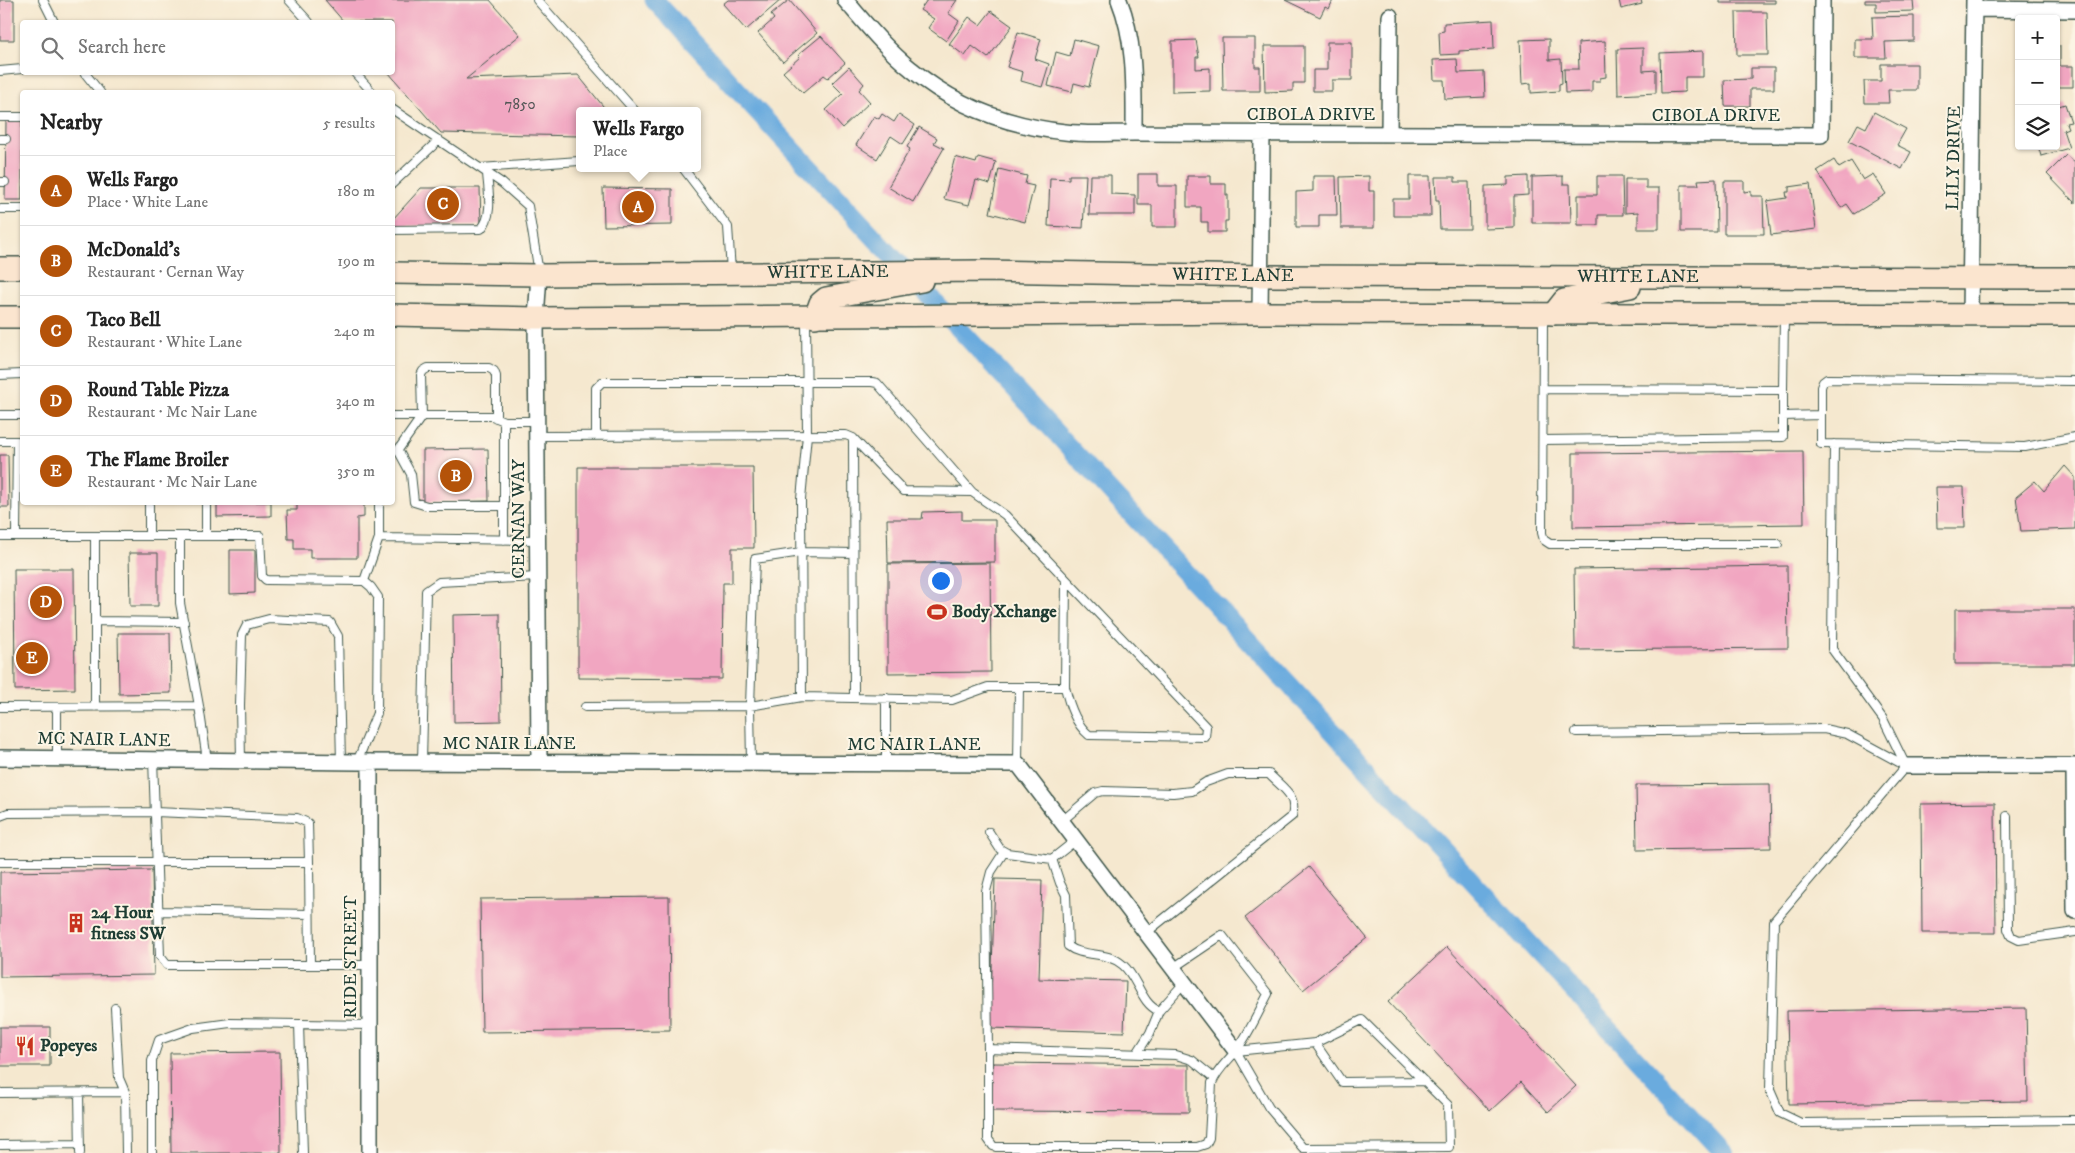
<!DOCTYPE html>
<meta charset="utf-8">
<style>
:root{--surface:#fff;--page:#f2f2f2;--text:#222;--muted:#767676;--line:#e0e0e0;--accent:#b45309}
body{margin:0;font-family:"IM FELL DW Pica",serif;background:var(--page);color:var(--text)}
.controls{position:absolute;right:15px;top:15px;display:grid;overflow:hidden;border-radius:5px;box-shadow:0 1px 4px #0004}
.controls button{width:45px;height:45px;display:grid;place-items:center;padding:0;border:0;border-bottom:1px solid var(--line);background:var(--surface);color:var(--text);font:25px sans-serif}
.you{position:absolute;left:940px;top:580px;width:18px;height:18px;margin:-12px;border:4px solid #fff;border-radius:50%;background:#1a73e8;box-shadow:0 0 0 8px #1a73e833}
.badge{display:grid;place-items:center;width:32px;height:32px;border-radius:50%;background:var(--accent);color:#fff;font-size:16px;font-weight:700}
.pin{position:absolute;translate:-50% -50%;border:2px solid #fff;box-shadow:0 1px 5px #0006}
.popup{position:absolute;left:576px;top:107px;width:125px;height:65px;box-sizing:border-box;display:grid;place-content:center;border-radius:5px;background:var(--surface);filter:drop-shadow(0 1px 4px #0005);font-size:16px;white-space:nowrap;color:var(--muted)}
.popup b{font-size:19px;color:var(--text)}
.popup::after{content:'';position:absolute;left:50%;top:100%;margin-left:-10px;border:10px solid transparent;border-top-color:var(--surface)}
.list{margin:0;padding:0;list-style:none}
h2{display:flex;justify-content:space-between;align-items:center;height:65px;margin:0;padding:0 20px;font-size:21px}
h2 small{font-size:16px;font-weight:400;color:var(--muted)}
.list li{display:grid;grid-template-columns:32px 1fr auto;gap:15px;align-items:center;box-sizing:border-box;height:70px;padding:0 20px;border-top:1px solid var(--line)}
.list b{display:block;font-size:19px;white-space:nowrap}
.list p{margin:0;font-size:16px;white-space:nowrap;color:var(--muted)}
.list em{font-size:16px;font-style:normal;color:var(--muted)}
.icon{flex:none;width:28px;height:28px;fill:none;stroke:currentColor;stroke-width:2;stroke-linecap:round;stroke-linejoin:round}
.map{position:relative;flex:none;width:2075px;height:1153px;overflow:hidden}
.search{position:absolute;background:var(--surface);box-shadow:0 1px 4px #0004;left:20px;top:20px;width:375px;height:55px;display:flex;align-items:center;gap:12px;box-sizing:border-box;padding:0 18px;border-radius:5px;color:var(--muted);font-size:19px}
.panel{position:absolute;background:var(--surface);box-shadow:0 1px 4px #0004;left:20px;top:90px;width:375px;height:415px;border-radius:5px}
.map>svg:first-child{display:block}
</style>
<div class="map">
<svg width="2075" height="1153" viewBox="0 0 2075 1153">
<rect width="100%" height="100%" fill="#fcf5e5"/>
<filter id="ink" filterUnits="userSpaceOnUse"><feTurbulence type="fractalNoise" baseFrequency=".02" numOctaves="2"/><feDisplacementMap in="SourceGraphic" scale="10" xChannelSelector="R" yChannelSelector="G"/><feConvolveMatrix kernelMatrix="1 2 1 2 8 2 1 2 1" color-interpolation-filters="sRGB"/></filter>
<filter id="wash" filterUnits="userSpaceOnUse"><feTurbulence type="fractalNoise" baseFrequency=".0096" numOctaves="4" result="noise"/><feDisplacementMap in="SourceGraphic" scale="20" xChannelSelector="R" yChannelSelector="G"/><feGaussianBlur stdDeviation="1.12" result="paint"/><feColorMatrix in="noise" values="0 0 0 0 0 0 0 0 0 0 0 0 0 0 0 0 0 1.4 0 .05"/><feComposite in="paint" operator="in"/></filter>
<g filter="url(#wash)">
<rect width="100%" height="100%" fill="#f5e8cf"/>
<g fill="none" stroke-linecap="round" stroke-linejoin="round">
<!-- canal -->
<path stroke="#6aabde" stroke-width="19" d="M654,0L1724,1153"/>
</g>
<g id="blocks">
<!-- building -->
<path fill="#f1a6c1" d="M0,0H14V40H0Z
M325,0H490L520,35L466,79L578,75L607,111H579V136L441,133L388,72H392V22H344Z
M728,0H781L746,30L723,4Z
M789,0L817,33L783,62L758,33L774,19L771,15Z
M927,0H957L948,13L959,21L946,41L928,28L934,19L920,10Z
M1285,0H1333L1329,9L1325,7L1320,17Z
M1619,0H1641L1642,4L1621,9Z
M1720,0H1775V3H1720Z
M1865,0H1913L1914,11L1876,12V3H1865Z
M991,11L1012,26L988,58L972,46L965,56L949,44L969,17L980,25Z
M1736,12H1767L1768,55H1737Z
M1914,16V41L1885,42L1886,58H1855V39H1873L1872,17Z
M1493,20L1494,49L1459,51V54L1440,55L1439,32L1444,31V23Z
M1018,32L1041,39L1035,59L1049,64L1042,87L1021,81L1023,72L1007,67Z
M821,36L845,63L828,78L824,75L803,93L783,72L800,57L798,55Z
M1222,38H1255V67H1260V91H1223Z
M1074,39L1099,46L1089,87L1074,83L1072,92L1048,86L1056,52L1070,56Z
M1549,39V60L1561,59L1562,83L1559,84V91L1531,93V83L1522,84L1520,40Z
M1196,40L1199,57H1196V69L1210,68V91L1172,92V41Z
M1605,41L1606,77L1600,78V81H1592V92L1565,93L1564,69H1579L1578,43Z
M1327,42H1352V80H1332V91H1313V70H1327Z
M1264,46H1304V83H1293V91L1265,92Z
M2056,46H2060V66H2073V87H2056Z
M1643,48V71L1656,70V93L1618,95L1617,49Z
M1703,51V77H1685V92L1661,93L1660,53Z
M1457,59L1458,73L1484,72L1485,97L1445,99L1444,80H1434L1433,60Z
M1881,64H1917V90H1888L1889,103H1865L1864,81H1881Z
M849,67L864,84L859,90L870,102L842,128L826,110L843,94L832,83Z
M1751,68H1774V89H1750V106H1725L1724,80L1751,79Z
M2065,104L2071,122L2066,123L2068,128L2063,130L2069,148L2041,156L2038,146H2056V107Z
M1874,112L1906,129L1897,145L1911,152L1902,169L1849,141L1858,124L1866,128Z
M882,114L894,122L899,114L915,125L903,144L891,136L877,159L856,145L874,116L879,119Z
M6,121H22V200H5Z
M919,127L937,138L934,143L944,148L913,202L888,187L910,149L907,147Z
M2066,155L2075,163V203L2047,174Z
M955,157L976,163L978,157L996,162L990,184L976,180L969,205L944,199Z
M1834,160L1839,168L1851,161L1863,180L1873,174L1886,194L1854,214L1847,204L1841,208L1817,171Z
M999,169L1027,176L1025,184L1034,186L1025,222L990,213Z
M1138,174H1158V186H1177V227H1152V205H1138Z
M1069,175H1086L1083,228L1048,226L1050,178L1069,179Z
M1090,175H1111V194L1135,195V215H1089Z
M1187,176H1211V184H1226V195H1228V221H1225V232H1208V222H1201V207H1187Z
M1313,176H1336L1337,215H1319V227H1296V192L1313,191Z
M1369,176V191H1374V228H1341L1340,177Z
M1409,176H1430L1431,216H1393V199H1409Z
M1528,176V195L1514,196V228L1485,229V186L1508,185V177Z
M1563,176V184H1570L1571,223H1532V177Z
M1597,176H1622L1623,215H1598V225H1578V195H1597Z
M1435,177H1455V182H1469L1470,229H1440L1439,200H1436Z
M1625,179H1646V188H1659V229H1638V212L1625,213Z
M1716,179L1717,232H1681V185H1699L1698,180Z
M1724,181H1744V192L1751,191V196H1763L1764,234H1724Z
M1810,184L1816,229L1771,235L1767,201L1787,198L1786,192H1789V187Z
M421,188H480L481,225L392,226V220Z
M603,188L672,189V225L604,226Z
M488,449L489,501L423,502V450Z
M1803,451L1804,524L1573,527V453Z
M0,455H8L9,507H0Z
M2065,466L2075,477V529L2021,531L2016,497L2035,481L2044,491Z
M578,467H753L754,548H732V583H723L722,679L578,678Z
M1936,487H1964L1965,528H1937Z
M217,502H271V516L217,517Z
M297,502H364V517L357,518V558H310V549H294V539H288L287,510H297Z
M962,511V520H995V562L888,563L887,519H922L923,512Z
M230,550H255V593L230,594Z
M129,553H158V606H130Z
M990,563L991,672L888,673V564Z
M1787,566L1788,648L1575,650L1574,569Z
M14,569H74L75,689L15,690Z
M1955,609H2075V664H1955Z
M500,614L501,721L454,722L453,615Z
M118,633H170L171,693L119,694Z
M1770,784L1771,848L1637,850L1636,785Z
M1995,803L1996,933H1922L1921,804Z
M1309,867L1367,938L1303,990L1245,918Z
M152,870L154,975L0,977V872Z
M995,879L1042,880L1039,979L1126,981L1124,1032L990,1028Z
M669,897L670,1030L482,1032L480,899Z
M1447,947L1576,1086L1548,1112L1521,1082L1490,1111L1388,1002Z
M2026,1008L2028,1101L1789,1104L1787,1011Z
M0,1027H50V1066H0Z
M280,1052L281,1153H171L170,1053Z
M993,1063L1189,1065V1112L992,1111Z"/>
</g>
</g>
<g filter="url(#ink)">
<use href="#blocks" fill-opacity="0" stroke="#3f574b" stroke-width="1"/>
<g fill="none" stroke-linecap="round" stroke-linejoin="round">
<defs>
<path id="lane" d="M43,0L54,22
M289,0L309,22
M537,0L635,111
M0,71L22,69
M84,72L100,92
M354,72L372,92
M392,109L502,183L528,206L539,273
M0,117H22
M0,139H6
M480,168L579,161
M683,168L728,227L731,271
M0,182H5
M392,184L439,140
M0,209H22
M392,230L481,229C494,216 488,190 487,173
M1543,316L1542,533L1544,540L1550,544H1778
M0,375L22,374
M2075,381L1827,379L1823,382L1821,387V444L2025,447L2075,437
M1783,390L1784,315
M0,415H22
M392,416H492L504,421H537
M1783,416L1821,415
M496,418V376L494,371L489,368H428L423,371L421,375L422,416L398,450L411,474L414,502L427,506H504
M504,421V540
M537,436L846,435L853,438L904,491L972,492
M853,438L854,696
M1543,440L1783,437V390L1543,389
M0,441H17L16,535
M1834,444L1832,649L1883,719L1906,766
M0,536H260L262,576L266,580L364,581L371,587L378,597L377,713L357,762
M149,536V502
M180,536V603L199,706
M206,536V502
M379,538L537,540
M364,581L379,538V502
M95,621L184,622
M1065,687L1066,580
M802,697L801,499L807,435L806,317
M886,698V763
M0,707L199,706L207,760
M95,707V536
M585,707L750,706L802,697L952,700L988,687H1065C1069,704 1075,724 1089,735L1205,737L1206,727L1005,515L972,492L877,383L872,382H602L596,388V436
M1576,732L1824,729L1847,734L1906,766
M57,759V707
M153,759L160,956L167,965H370
M241,760L240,705L242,635L247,625L269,619L330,622L338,636L341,762
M422,762L426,591L439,582L538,577
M751,763L750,706L755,559L801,552L853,553
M1018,764L1019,687
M1906,766L1774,921L1770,1090L1780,1113L1801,1123L2075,1120
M0,816L8,813L155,812L297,818L308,823L309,862H0
M2007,816L2008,929L2011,936L2019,940L2075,932
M1062,821L1095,793L1103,791L1173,793L1192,791L1206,782L1228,774H1269C1282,788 1298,795 1292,816L1146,933
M989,832L1000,849L1007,853L1052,859
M1076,840L1052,859L1060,883L1066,895L1068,946C1083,958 1106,950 1123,965C1138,978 1141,1004 1159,1011L1184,983
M309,862L310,965
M159,911L309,914
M1173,968L1222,935L1268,994C1258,1013 1248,1036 1235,1052C1226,1063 1217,1070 1212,1083L1209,1138L1206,1144L1197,1147H996L993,1146L988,1139V1049L1176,1055L1192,1060L1214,1078
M115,1008L119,1078L125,1092
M1362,1020L1448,1105L1449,1147L1303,1148L1269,1108L1236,1051L1315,1043Z
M299,1024L303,1153
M1315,1043L1342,1082L1424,1081
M988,1049L986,891L991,872L1004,852
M1138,1052L1150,1033L1159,1011
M0,1093L125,1092L126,1153
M79,1093L80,1153
M0,1145L80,1144
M152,1153V1061L159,1040L193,1028L230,1023L370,1025"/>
<path id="street" d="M845,0C866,24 886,49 911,69C955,106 1009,126 1065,132C1088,135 1111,133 1134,133L1821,135L1822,0
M1119,0C1136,42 1134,89 1134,133
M1974,9L2075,10
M1389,134L1390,16
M1260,313L1262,134
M1970,315L1974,0
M0,758L357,762L1018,764L1236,1051
M539,762L536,318L539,275
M1906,766H2075
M2074,766L2075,911
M370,1153V762"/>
<g id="secondary">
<path d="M0,268H22"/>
<path id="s1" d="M392,273L539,275L984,271L1261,276L2075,278"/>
<path d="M1553,314L1564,300L1630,287"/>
<path d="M392,315L536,318L1260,313L2075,315"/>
<path d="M0,317H22"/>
<path d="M815,317L820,303L826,298L922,281"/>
</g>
</defs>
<!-- lane casing -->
<use href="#lane" stroke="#3f574b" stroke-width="10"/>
<!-- street casing -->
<use href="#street" stroke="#3f574b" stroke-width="18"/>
<!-- secondary casing -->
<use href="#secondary" stroke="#3f574b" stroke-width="24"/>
<!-- lane -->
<use href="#lane" stroke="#fff" stroke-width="8"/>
<!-- street -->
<use href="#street" stroke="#fff" stroke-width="15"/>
<!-- secondary -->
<use href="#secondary" stroke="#fbe5cf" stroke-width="21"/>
</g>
</g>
<!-- icons -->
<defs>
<symbol id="stadium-bare" viewBox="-9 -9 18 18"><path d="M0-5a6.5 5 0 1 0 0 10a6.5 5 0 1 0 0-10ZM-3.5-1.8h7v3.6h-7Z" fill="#c8321e" stroke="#fcf5e5" stroke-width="2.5" paint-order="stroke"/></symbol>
<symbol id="building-bare" viewBox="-9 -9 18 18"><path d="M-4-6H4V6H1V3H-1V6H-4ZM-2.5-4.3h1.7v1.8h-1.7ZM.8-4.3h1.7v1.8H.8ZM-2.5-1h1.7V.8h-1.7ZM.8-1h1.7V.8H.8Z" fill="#c8321e" stroke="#fcf5e5" stroke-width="2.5" paint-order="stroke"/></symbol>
<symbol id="restaurant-bare" viewBox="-9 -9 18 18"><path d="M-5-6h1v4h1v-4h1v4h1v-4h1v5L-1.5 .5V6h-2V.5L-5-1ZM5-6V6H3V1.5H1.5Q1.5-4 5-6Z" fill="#c8321e" stroke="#fcf5e5" stroke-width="2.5" paint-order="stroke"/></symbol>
</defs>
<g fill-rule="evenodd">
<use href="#stadium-bare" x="923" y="598" width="28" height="28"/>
<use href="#building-bare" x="62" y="909" width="28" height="28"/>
<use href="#restaurant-bare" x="11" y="1032" width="28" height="28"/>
</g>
<g text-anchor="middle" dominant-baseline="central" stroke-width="4" stroke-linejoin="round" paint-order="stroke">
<!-- number labels -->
<g font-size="15" fill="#545757">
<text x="520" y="104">7850</text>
</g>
<!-- street labels -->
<g font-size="18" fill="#1f3d34" stroke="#fcf5e5">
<text x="1311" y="115">CIBOLA DRIVE</text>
<text x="1716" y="116">CIBOLA DRIVE</text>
<text transform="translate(1954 158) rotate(-89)">LILY DRIVE</text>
<text stroke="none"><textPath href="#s1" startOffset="436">WHITE LANE</textPath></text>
<text stroke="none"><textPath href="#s1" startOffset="841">WHITE LANE</textPath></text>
<text stroke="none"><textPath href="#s1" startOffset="1246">WHITE LANE</textPath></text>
<text transform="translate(519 519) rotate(-90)">CERNAN WAY</text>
<text transform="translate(104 740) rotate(1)">MC NAIR LANE</text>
<text x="509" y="744">MC NAIR LANE</text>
<text x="914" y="745">MC NAIR LANE</text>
<text transform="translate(351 957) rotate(-90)">RIDE STREET</text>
</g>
<!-- poi labels -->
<g font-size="18" font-weight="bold" fill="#1f3d34" stroke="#fcf5e5" text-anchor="start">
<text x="952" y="612">Body Xchange</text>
<text x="91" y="913">24 Hour<tspan x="91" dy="21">fitness SW</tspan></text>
<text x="40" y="1046">Popeyes</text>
</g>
</g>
</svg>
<div class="controls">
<button>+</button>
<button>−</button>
<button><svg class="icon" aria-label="layers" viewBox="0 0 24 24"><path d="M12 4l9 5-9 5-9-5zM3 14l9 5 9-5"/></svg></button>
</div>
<div class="you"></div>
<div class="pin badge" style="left:638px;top:207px">A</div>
<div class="popup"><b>Wells Fargo</b>Place</div>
<div class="pin badge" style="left:456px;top:476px">B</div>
<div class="pin badge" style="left:443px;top:204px">C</div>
<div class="pin badge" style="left:46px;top:602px">D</div>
<div class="pin badge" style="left:32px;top:658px">E</div>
<div class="search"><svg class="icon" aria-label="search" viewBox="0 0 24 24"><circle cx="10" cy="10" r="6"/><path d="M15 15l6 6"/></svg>Search here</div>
<section class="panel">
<h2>Nearby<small>5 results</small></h2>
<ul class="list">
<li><span class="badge">A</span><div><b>Wells Fargo</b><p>Place · White Lane</p></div><em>180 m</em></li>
<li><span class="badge">B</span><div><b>McDonald's</b><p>Restaurant · Cernan Way</p></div><em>190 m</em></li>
<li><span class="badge">C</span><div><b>Taco Bell</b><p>Restaurant · White Lane</p></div><em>240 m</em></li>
<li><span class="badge">D</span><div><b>Round Table Pizza</b><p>Restaurant · Mc Nair Lane</p></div><em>340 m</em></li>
<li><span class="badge">E</span><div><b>The Flame Broiler</b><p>Restaurant · Mc Nair Lane</p></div><em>350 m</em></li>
</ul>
</section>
</div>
